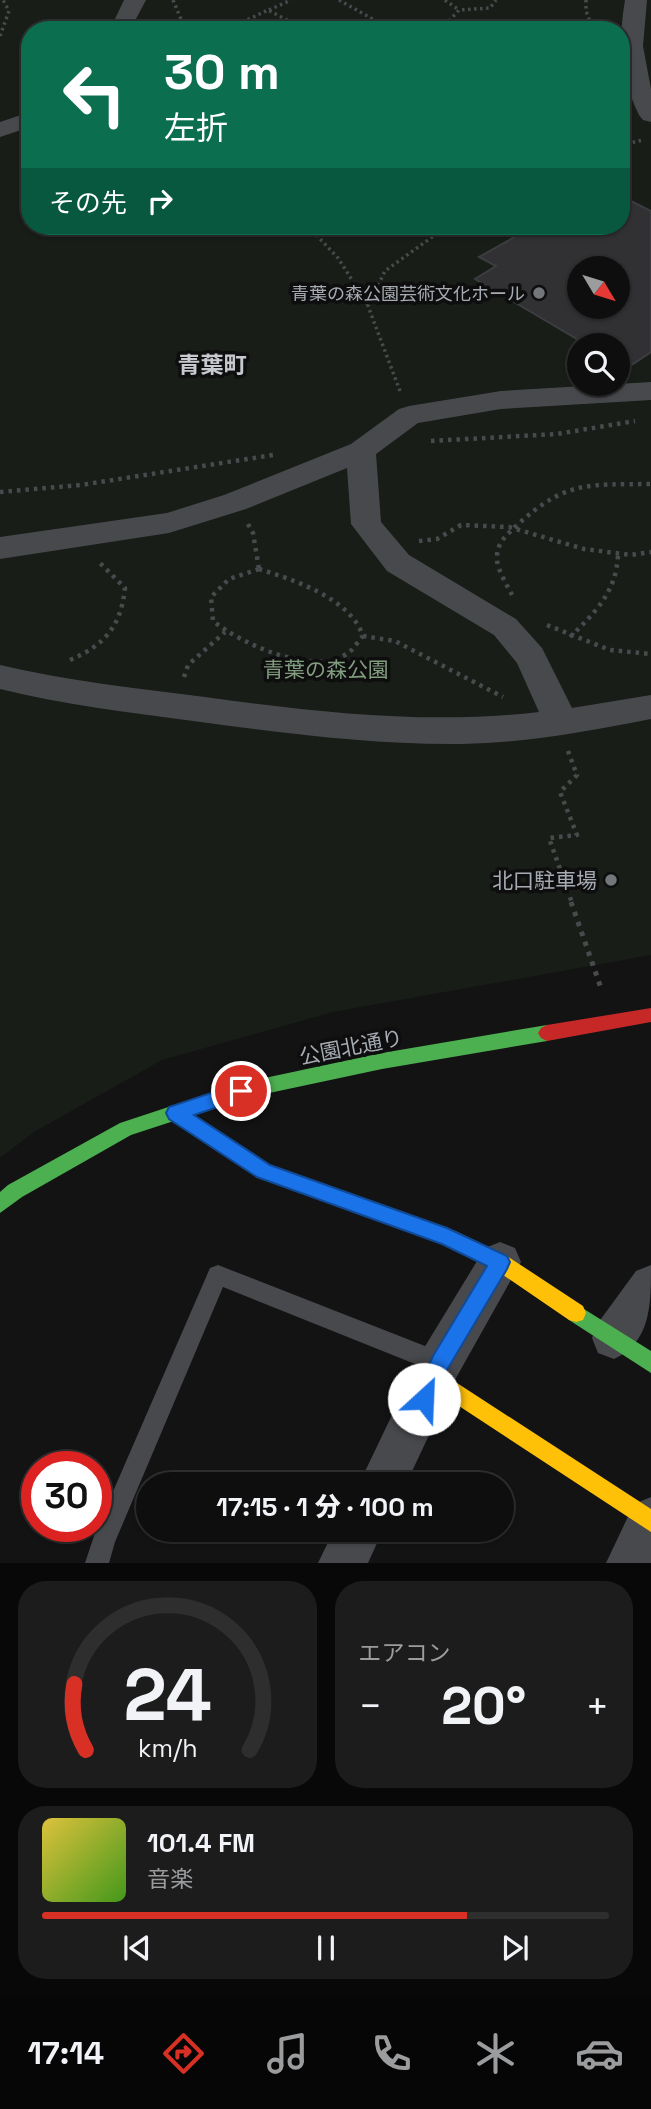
<!DOCTYPE html>
<html lang="ja">
<head>
<meta charset="utf-8">
<style>
	body { margin:0; font-family:"Space Grotesk","Noto Sans JP",sans-serif; background:#1c1c1d; color:#f1f3f6; height:100vh; display:flex; flex-direction:column; font-size:26px; white-space:nowrap }
	* { box-sizing:border-box; margin:0 }
	p { font-size:23px; color:#9b9c9e }
	.icon { flex:none; width:38px; height:38px; fill:none; stroke:currentColor; stroke-width:2; stroke-linecap:round; stroke-linejoin:round }
	.map { position:relative; height:1563px; overflow:hidden }
	.panel { display:flex; flex-direction:column; gap:18px; padding:18px; background:#080808; flex:1 }
	.panel>* { flex:none }
	.hud { position:absolute; left:21px; top:21px; width:609px; height:214px; border-radius:28px; box-shadow:0 2px 5px #0004,0 0 0 2px #2e2e2f; background:#0b6e4f; color:#fff; overflow:hidden }
	.needle { width:46px; rotate:128deg }
	.tools { position:absolute; left:567px; top:256px; display:grid; gap:14px }
	.tools a { display:grid; place-items:center; width:63px; height:63px; border-radius:50%; background:#0e0e0f; box-shadow:0 2px 5px #0004,0 0 0 2px #2e2e2f; font-size:35px }
	.speed { position:absolute; left:21px; top:1451px; display:flex; gap:14px; font-size:35px; font-weight:700; text-align:center }
	.speed>* { display:grid; place-content:center; width:91px; height:91px; border-radius:50%; background:#0e0e0f; box-shadow:0 2px 5px #0004,0 0 0 2px #2e2e2f; line-height:1 }
	.speed .limit { border:10px solid #d22; background:#fff; color:#111 }
	.pin { position:absolute; display:grid; place-items:center; width:60px; height:60px; color:#fff; margin:-30px; border:4px solid #fff; border-radius:50%; box-shadow:0 2px 7px #0007 }
	.me { position:absolute; width:77px; margin:-38px; rotate:25deg; stroke-linejoin:round; filter:drop-shadow(0 0 5px #0008) }
	.turn { display:flex; align-items:center; gap:24px; height:147px; padding:0 28px; font-size:32px }
	.turn .icon { width:91px; height:91px; stroke-width:2.5 }
	.turn b { display:block; font-size:49px; line-height:60px }
	.then { display:flex; align-items:center; height:66px; padding:0 28px; background:#0003; gap:14px; font-size:26px }
	.big { font-size:52px; font-weight:800; line-height:1.1 }
	.panel .card { flex:1; display:flex; flex-direction:column; justify-content:center; gap:10px; min-width:0; padding:0 24px; border-radius:28px; background:#1c1c1d }
	.panel .dial { align-items:center; gap:0 }
	.dial svg { height:182px; overflow:visible; fill:none; stroke:#2e2e2f; stroke-width:7; stroke-linecap:round; text-anchor:middle }
	.dial text { fill:#f1f3f6; stroke:none }
	.song { display:flex; align-items:center; gap:21px }
	.cover { width:84px; height:84px; border-radius:10px; background:linear-gradient(135deg,hsl(50 70% 55%),hsl(100 70% 35%)) }
	.played { height:7px; border-radius:4px; background:linear-gradient(90deg,#d93025 75%,#2e2e2f 75%) }
	.keys { display:flex; justify-content:space-around; direction:ltr }
	.heat { display:flex; justify-content:space-between; align-items:center; font-size:38px; direction:ltr }
	.panel .tiles { flex:1; display:grid; gap:18px; grid-template-columns:1fr 1fr }
	.card:last-child { grid-column:span 2 }
	.trip { position:absolute; left:136px; top:1472px; width:378px; height:70px; border-radius:35px; background:#0e0e0f; box-shadow:0 2px 5px #0004,0 0 0 2px #2e2e2f; font-weight:800; line-height:70px; text-align:center }
	.tab-bar { display:flex; height:112px; justify-content:space-around; align-items:center; background:#060606; color:#9b9c9e }
	.tab-bar .icon { width:49px; height:49px }
	.tab-bar .current { color:#d93025 }
	.tab-bar b { font-size:32px; color:#f1f3f6 }
	.map>svg:first-child { display:block }
	.green { fill:#181d18; fill-rule:evenodd }
	.building { fill:#313134; stroke:#3c3d40; stroke-width:2; fill-rule:evenodd }
	.lines { fill:none; stroke-linecap:round; stroke-linejoin:round }
	.path-far2 { stroke:#494a4d; stroke-width:3.5; stroke-dasharray:2.5 3.5; stroke-linecap:butt }
	.path-far1 { stroke:#494a4d; stroke-width:4.5; stroke-dasharray:3.5 5; stroke-linecap:butt }
	.path { stroke:#494a4d; stroke-width:5; stroke-dasharray:4.5 6; stroke-linecap:butt }
	.lane { fill:#48494c; fill-rule:evenodd }
	.street { fill:#48494c; fill-rule:evenodd }
	.fast { fill:#4caf50; fill-rule:evenodd }
	.slow { fill:#ffc107; fill-rule:evenodd }
	.jam { fill:#c62828; fill-rule:evenodd }
	.route { fill:#1a73e8; stroke:#114b97; stroke-width:2 }
	.poi-dot { fill:#73767b; stroke:#0e0e0f; stroke-width:2.5 }
	.labels { text-anchor:middle; dominant-baseline:central; stroke-width:7; stroke-linejoin:round; paint-order:stroke }
	.far-poi-label { font-size:18px; fill:#a6abb3; stroke:#0e0e0f; text-anchor:end }
	.park-label { font-size:21px; fill:#819c7f; stroke:#0e0e0f }
	.poi-label { font-size:21px; fill:#a6abb3; stroke:#0e0e0f; text-anchor:end }
	.street-label { font-size:21px; fill:#a6abb3; stroke:#0e0e0f }
	.neighbourhood-label { font-size:23px; font-weight:bold; fill:#c6cacf; stroke:#0e0e0f }
</style>
</head>
<body>
<div class="map">
<svg width="651" height="1563" viewBox="0 0 651 1563">
	<rect width="100%" height="100%" fill="#131314"/>
	<path class="green" d="M0,0H651V955L333,1012L162,1060L34,1132L0,1158ZM30,30H621V226H30ZM579,268H618V306H579ZM579,345H618V383H579Z"/>
	<path class="building" d="M621,196L651,211V352L627,368L618,362V345H587L475,279L496,266L479,257L534,226H621ZM579,268H618V306H579Z"/>
	<g class="lines">
		<path class="path-far2" d="M173,0L183,24L193,30
			M339,0L392,30
			M445,0L459,10
			M586,0V11L593,30
			M269,10L291,0
			M226,30L268,10L306,30
			M441,30L459,10L490,8L496,0
			M0,36L9,11L3,0
			M621,145L643,140
			M308,226L338,258L368,305
			M428,229L434,226
			M400,391L368,306L385,271L435,235L422,226"/>
		<path class="path-far1" d="M431,441L557,434L635,421
			M0,492L81,485L273,455
			M248,524L253,533L259,569
			M419,541L437,539L461,525L509,527L584,549L631,555L651,552
			M259,569C294,580 350,598 363,636C358,641 354,649 348,653C313,677 242,644 213,621L211,597L229,579Z
			M512,595C507,585 498,571 497,560C496,543 506,536 517,525C567,480 587,485 651,484
			M547,625L610,650L651,654
			M363,636L395,641L503,697
			M570,637C595,613 617,591 618,554
			M70,660C105,645 121,626 125,588L99,562
			M184,677L188,665L225,632
			M568,751L577,775L560,792L577,835L549,838L572,903"/>
		<path class="path" d="M571,902L601,988"/>
		<path class="lane" d="M218,1265L448,1355L451,1363L448,1371L440,1374L223,1287L115,1542L109,1563H85L95,1533L210,1268Z"/>
		<path class="street" d="M124,0H146L130,30H105L114,21Z
			M625,0H647L643,46L651,89V122L643,120L639,115C620,76 618,41 625,0Z
			M30,112V127L0,137V122Z
			M651,382V400L501,409L418,423L376,454L381,522L409,555L516,619L542,648L572,708L651,695V719C589,731 526,743 462,744C372,745 282,733 193,721C128,712 64,705 0,689V665C67,681 136,688 205,697C316,712 427,725 539,712L517,663L494,635L387,571L351,524L347,468L246,509L169,533L0,559V537L167,513L224,495L351,444L399,409L409,406L501,391Z
			M500,1242L515,1248L521,1262L456,1378L406,1484H359L424,1348L485,1248Z
			M651,1265C651,1305 651,1342 614,1359L598,1353L592,1338L598,1323L636,1271Z
			M651,1497V1563H606L634,1504Z
			M334,1530H383L368,1563H318Z"/>
		<path class="fast" d="M547,1025L553,1028L556,1033L553,1038L547,1041L382,1069L241,1099L131,1135L22,1197L0,1213V1192L8,1185L120,1123L241,1083L382,1053Z
			M576,1304L651,1351V1373L569,1320L566,1313L569,1306Z"/>
		<path class="slow" d="M176,1105L270,1165L455,1231L507,1256L583,1306L586,1313L583,1320L576,1322L569,1320L493,1268L443,1244L257,1177L170,1119L167,1113L170,1107Z
			M434,1368L651,1509V1532L427,1385L424,1378L427,1371Z"/>
		<path class="jam" d="M651,1008V1022L547,1041L541,1038L538,1033L541,1028L547,1025Z"/>
	</g>
	<path class="route" d="M241,1083L247,1085L250,1091L247,1097L194,1115L270,1165L447,1228L507,1256L510,1262L507,1269L447,1370L431,1407L424,1410L417,1407L414,1399L433,1356L487,1266L442,1244L257,1177L169,1119L166,1113L169,1107Z"/>
	<g class="poi-dot">
		<circle cx="539" cy="293" r="7"/>
		<circle cx="611" cy="880" r="7"/>
	</g>
	<g class="labels">
		<g class="far-poi-label">
			<text x="525" y="293">青葉の森公園芸術文化ホール</text>
		</g>
		<g class="park-label">
			<text x="326" y="669">青葉の森公園</text>
		</g>
		<g class="poi-label">
			<text x="597" y="880">北口駐車場</text>
		</g>
		<g class="street-label">
			<text transform="translate(351 1047) rotate(-11)">公園北通り</text>
		</g>
		<g class="neighbourhood-label">
			<text x="212" y="365">青葉町</text>
		</g>
	</g>
</svg>
<div class="tools">
<a><svg class="needle" viewBox="-14 -14 28 28"><path d="M0-13l5 13h-10z" fill="#e53935"/><path d="M0 13l5-13h-10z" fill="#9b9c9e"/></svg></a>
<a><svg class="icon" aria-label="search" viewBox="0 0 24 24"><circle cx="10" cy="10" r="6"/><path d="M15 15l6 6"/></svg></a>
</div>
<div class="speed"><div class="limit">30</div></div>
<div class="pin" style="left:241px;top:1091px;background:#d93025"><svg class="icon" aria-label="arrive" viewBox="0 0 24 24"><path d="M6 21V4h12l-3 4 3 4H6"/></svg></div>
<svg class="me" style="left:424px;top:1399px" viewBox="-20 -20 40 40"><circle r="19" fill="#fff"/><path d="M0-13L10 11 0 6-10 11z" fill="#1a73e8"/></svg>
<div class="trip">17:15 · 1 分 · 100 m</div>
<div class="hud">
<div class="turn"><svg class="icon" aria-label="left" viewBox="0 0 24 24"><path d="M17 20v-9H6M10 6l-5 5 5 5"/></svg><div><b>30 m</b>左折</div></div>
<div class="then">その先<svg class="icon" aria-label="right" viewBox="0 0 24 24"><path d="M7 20v-9h11M14 6l5 5-5 5"/></svg></div>
</div>
</div>
<section class="panel">
<div class="tiles">
<div class="card dial"><svg viewBox="0 0 100 80">
<path d="M14 69A42 42 0 1 1 86 69"/>
<path d="M14 69A42 42 0 0 1 9 40" stroke="#d93025"/>
<text x="50" y="56" font-size="32" font-weight="700">24</text>
<text x="50" y="72" font-size="11">km/h</text>
</svg></div>
<div class="card"><p>エアコン</p>
<div class="heat"><a>−</a><b class="big">20°</b><a>+</a></div>
</div>
<div class="card">
<div class="song"><i class="cover"></i><div><b>101.4 FM</b><p>音楽</p></div></div>
<div class="played"></div>
<div class="keys"><svg class="icon" aria-label="previous" viewBox="0 0 24 24"><path d="M18 5L8 12l10 7zM5 5v14"/></svg><svg class="icon" aria-label="pause" viewBox="0 0 24 24"><path d="M8 5v14M16 5v14"/></svg><svg class="icon" aria-label="next" viewBox="0 0 24 24"><path d="M6 5l10 7-10 7zM19 5v14"/></svg></div>
</div>
</div>
</section>
<nav class="tab-bar">
<b>17:14</b>
<svg class="icon current" aria-label="directions" viewBox="0 0 24 24"><path d="M12 3l9 9-9 9-9-9zM9 14v-3h6M13 9l2 2-2 2"/></svg>
<svg class="icon" aria-label="music" viewBox="0 0 24 24"><path d="M9 18V5l10-2v13"/><circle cx="6" cy="18" r="3"/><circle cx="16" cy="16" r="3"/></svg>
<svg class="icon" aria-label="phone" viewBox="0 0 24 24"><path d="M5 4h4l2 5-3 2q2 4 5 5l2-3 5 2v4C11 20 4 13 5 4z"/></svg>
<svg class="icon" aria-label="climate" viewBox="0 0 24 24"><path d="M12 3v18M4 7l16 10M4 17L20 7"/></svg>
<svg class="icon" aria-label="car" viewBox="0 0 24 24"><path d="M5 17H2v-5l4-1 3-4h7l3 4 3 1v5h-3M9 17h6M6 11h13"/><circle cx="7" cy="17" r="2"/><circle cx="17" cy="17" r="2"/></svg>
</nav>
</body>
</html>
